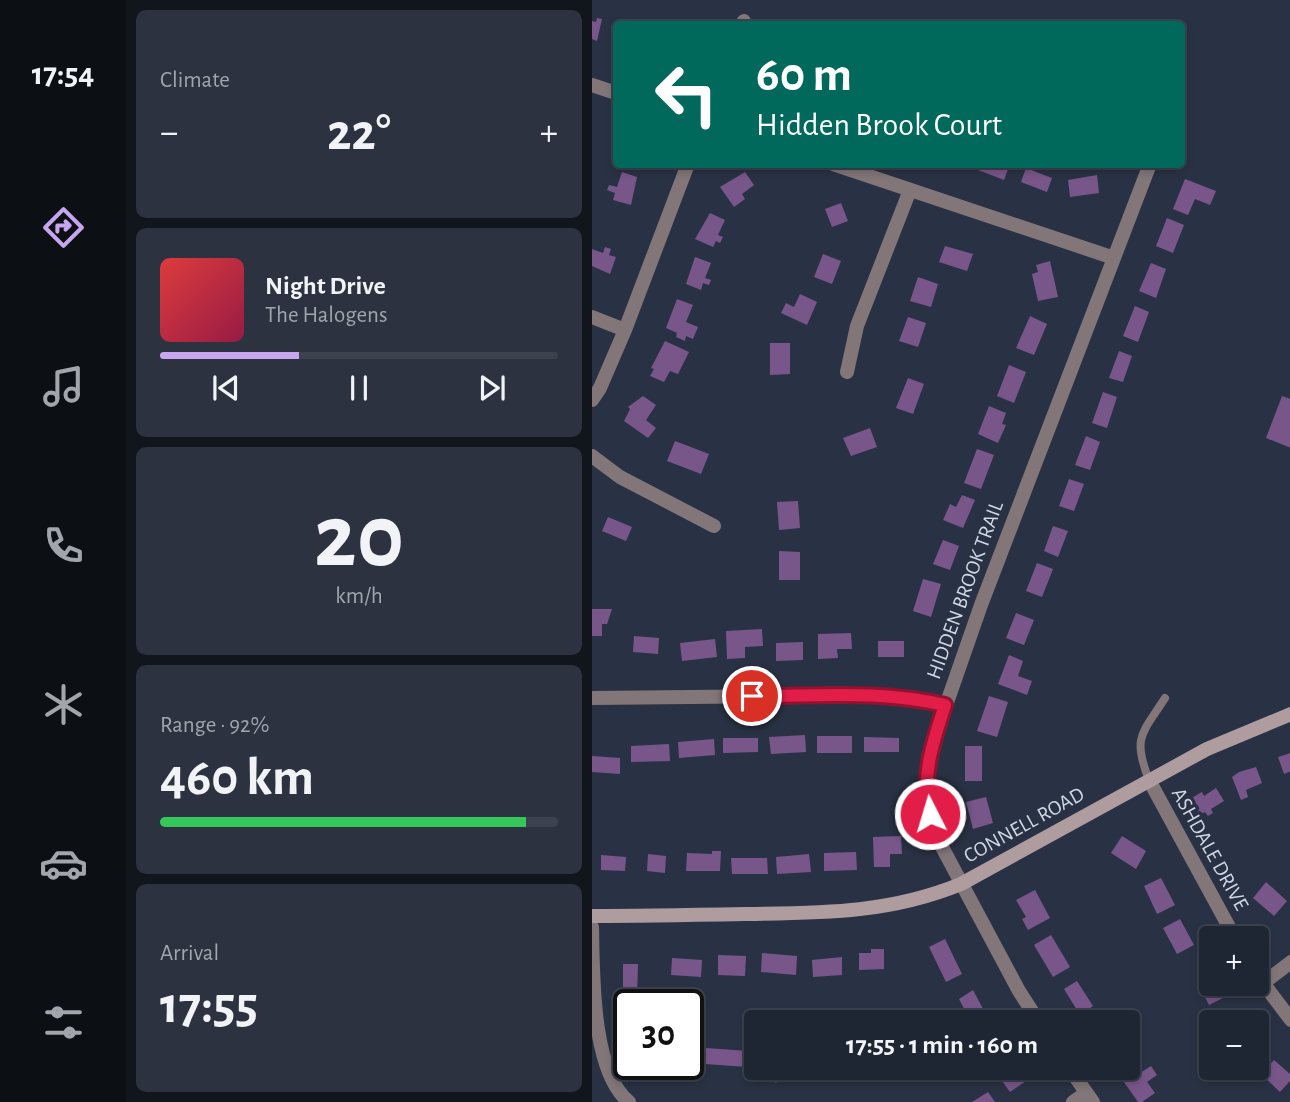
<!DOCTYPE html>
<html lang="en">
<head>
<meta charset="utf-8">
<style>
	body { margin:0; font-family:"Alegreya Sans",sans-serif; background:#2c323f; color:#f1f3f6; height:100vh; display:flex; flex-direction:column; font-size:26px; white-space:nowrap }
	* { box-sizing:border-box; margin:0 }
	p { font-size:23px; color:#a1a5ac }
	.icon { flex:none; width:38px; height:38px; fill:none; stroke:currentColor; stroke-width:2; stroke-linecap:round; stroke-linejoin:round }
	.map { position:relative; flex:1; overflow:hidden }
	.details { display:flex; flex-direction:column; gap:10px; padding:10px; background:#11151c; width:466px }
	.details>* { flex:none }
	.guide { position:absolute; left:21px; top:21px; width:572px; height:147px; border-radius:7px; box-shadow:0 4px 10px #0003,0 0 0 2px #3c434e; background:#00695c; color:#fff; overflow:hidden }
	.controls { position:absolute; left:607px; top:926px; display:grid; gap:14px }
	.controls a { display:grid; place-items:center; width:70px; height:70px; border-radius:7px; background:#1f2633; box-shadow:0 4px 10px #0003,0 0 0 2px #3c434e; font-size:35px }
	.speed { position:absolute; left:21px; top:989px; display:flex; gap:14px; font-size:35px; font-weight:700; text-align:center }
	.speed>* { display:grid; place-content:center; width:91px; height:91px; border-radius:50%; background:#1f2633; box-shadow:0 4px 10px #0003,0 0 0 2px #3c434e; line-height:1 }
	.speed .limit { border:4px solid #111; border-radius:10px; background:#fff; color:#111 }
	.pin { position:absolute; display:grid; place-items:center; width:60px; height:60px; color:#fff; margin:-30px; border:4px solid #fff; border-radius:50%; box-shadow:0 2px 7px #0007 }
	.me { position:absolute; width:77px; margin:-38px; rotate:355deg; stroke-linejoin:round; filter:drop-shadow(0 0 5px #0008) }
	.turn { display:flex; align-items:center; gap:24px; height:147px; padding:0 28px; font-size:32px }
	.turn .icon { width:91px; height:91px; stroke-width:2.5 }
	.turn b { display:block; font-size:49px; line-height:60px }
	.big { font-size:52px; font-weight:600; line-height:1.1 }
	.details .card { flex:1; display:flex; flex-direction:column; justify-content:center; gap:10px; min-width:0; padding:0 24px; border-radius:10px; background:#2c323f }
	.details .dial { align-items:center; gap:0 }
	.dial b { font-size:91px; line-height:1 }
	.song { display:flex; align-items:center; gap:21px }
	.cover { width:84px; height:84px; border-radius:10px; background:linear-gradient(135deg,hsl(0 70% 55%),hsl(340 70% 35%)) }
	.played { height:7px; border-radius:4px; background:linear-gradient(90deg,#c8a6ef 35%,#3c434e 35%) }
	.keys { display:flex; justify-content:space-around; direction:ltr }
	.heat { display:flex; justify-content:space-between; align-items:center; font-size:38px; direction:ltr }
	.charge { height:10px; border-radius:5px; background:linear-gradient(90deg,#34c759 92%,#3c434e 0) }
	.trip { position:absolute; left:152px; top:1010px; width:396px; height:70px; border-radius:7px; background:#1f2633; box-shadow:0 4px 10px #0003,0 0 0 2px #3c434e; font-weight:600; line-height:70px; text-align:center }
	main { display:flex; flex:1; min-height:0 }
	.dock { display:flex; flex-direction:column; width:126px; justify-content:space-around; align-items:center; background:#0c0f14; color:#a1a5ac }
	.dock .icon { width:49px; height:49px }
	.dock .active { color:#c8a6ef }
	.dock b { font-size:32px; color:#f1f3f6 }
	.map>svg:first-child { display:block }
	.building { fill:#79568a }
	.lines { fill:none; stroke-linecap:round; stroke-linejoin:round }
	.lane { stroke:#827678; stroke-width:8 }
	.street { stroke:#827678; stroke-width:14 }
	.secondary { stroke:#af9c9f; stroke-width:14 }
	.route-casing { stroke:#92132f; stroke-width:18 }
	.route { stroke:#e11d48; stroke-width:12 }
	.labels { text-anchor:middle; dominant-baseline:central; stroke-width:7; stroke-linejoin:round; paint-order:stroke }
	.street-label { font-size:21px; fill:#d2d8e3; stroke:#293244 }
</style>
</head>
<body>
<main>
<nav class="dock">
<b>17:54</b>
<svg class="icon active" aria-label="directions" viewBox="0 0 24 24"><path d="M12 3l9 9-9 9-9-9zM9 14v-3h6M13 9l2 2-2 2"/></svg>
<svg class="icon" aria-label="music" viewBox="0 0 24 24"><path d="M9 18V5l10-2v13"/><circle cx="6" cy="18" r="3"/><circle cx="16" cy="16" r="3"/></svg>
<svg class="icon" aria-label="phone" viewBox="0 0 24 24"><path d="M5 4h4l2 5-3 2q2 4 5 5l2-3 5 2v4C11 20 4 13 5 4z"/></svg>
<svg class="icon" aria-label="climate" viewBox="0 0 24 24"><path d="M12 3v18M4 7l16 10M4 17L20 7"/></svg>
<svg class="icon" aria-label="car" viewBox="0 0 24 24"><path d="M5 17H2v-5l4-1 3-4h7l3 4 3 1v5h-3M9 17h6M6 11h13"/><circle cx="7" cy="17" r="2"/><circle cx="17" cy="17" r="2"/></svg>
<svg class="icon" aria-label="filters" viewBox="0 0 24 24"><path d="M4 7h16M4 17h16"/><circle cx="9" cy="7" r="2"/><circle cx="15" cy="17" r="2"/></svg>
</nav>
<section class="details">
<div class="card"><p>Climate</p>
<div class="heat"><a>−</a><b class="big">22°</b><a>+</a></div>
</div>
<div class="card">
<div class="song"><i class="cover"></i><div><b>Night Drive</b><p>The Halogens</p></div></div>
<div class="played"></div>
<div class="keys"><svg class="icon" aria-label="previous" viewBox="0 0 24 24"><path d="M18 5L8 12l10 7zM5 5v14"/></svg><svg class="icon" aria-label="pause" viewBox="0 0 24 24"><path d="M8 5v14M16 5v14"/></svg><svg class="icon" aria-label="next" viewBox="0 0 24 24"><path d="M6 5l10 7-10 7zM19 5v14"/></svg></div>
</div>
<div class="card dial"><b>20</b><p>km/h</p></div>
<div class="card"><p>Range · 92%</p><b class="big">460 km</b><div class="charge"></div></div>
<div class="card"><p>Arrival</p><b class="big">17:55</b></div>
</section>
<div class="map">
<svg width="699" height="1102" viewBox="0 0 699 1102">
	<rect width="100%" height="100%" fill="#293244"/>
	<path class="building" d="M5,18L10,19L5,41L0,39V21L4,22Z
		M382,164H418L412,180L381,168Z
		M434,168L460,178L455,192L429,182Z
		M30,172L45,177L39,205L21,200L23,193L15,190L17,185L25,187Z
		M153,172L162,185L150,194L153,199L142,207L128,187Z
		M505,175L507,193L478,197L476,180Z
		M593,179L624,191L618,205L603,199L596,215L581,209Z
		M249,203L256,221L240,227L233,209Z
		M118,213L133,220L126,235L131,237L128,243L124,241L121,247L103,239Z
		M575,218L592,225L581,253L564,246Z
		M353,246L381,254L375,271L347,262Z
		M13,247L19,249L17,255L24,257L18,274L0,266V249L11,253Z
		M231,254L249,261L240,284L222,277Z
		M103,257L119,263L113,278L119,280L117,285L111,283L109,290L94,284Z
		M458,261L466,297L446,301L440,274L446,272L444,265Z
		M559,263L574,269L564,298L547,291Z
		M326,277L346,284L339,307L318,301Z
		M208,294L225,302L215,325L189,313L194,303L202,307Z
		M85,299L101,305L94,322L106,327L101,339L94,336L93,341L84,337L85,333L74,328Z
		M543,306L557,312L546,342L531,336Z
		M438,316L455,324L442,355L424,348Z
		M316,317L334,323L326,347L307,341Z
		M73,341L97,352L86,374L78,371L72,382L58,376L62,369L59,368Z
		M178,343H198V374L178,375Z
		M527,351L540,356L531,382L517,378Z
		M417,365L434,372L422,403L405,396Z
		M316,378L332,384L321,414L304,408Z
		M511,392L525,397L515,428L500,423Z
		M51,396L64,405L54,420L64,428L56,438L32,421L38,409L36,407Z
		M690,396L699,399V448L674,438Z
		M397,406L414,413L410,424L414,425L406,443L386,434Z
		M278,428L285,447L259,456L251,438Z
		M494,436L508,442L498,470L483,465Z
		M83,441L117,454L109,474L75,461Z
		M385,449L402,455L389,489L372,483Z
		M477,479L492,484L482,511L467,506Z
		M370,495L383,500L371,528L351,520L358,504L364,507Z
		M206,501L208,528L187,530L185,502Z
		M16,517L40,527L34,541L10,531Z
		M461,526L476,531L466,557L452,551Z
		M351,540L367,546L358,570L341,564Z
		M187,551L208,552V580H187Z
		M445,563L461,569L450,597L434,591Z
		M331,579L349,584L339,617L321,611Z
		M0,609H20L15,624H10V636H0Z
		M424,613L442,620L432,645L414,638Z
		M170,629L171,646L153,647V658L135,659L134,631Z
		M259,633L260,649H245L246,658L226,659V634Z
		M42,636L67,638L66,654L41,652Z
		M123,639L125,657L90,661L88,643Z
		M286,641H312V657H286Z
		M211,642V660L184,661V643Z
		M417,655L431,661L426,676L440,681L435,695L406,684Z
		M397,696L416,702L405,737L385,731Z
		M213,735L214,752L179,754L177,737Z
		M225,736H260V753H225Z
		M272,737L307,738V752H272Z
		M131,738H166V752L131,753Z
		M122,739L123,755L87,758L86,742Z
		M77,744L78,761L39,762V746Z
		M373,746H390V781H373Z
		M699,753V771L692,774L686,757Z
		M0,756L28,758V774L0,772Z
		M664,767L670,783L654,790L656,797L649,800L640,777L647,772Z
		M624,788L632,801L619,809L621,813L616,816L613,812L607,815L598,799L610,792L612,796Z
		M394,797L401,823L381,829L374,802Z
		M309,836L310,854H298V867H282L281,837Z
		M530,836L554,851L544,869L519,853Z
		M120,851H129L128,871H94L95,853L120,854Z
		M264,852L265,870L232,871V853Z
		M56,854L74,856L73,873L55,871Z
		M217,854L219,872L185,874L184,857Z
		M9,855L34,857L33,871L9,870Z
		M139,858H175L176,874H140Z
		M569,878L583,905L565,914L552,886Z
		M674,882L695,901L682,916L661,898Z
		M443,890L458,918L436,930L430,919L434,917L424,900Z
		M588,919L602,945L585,954L571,928Z
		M459,935L478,967L461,977L442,945Z
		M353,939L370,974L354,982L337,947Z
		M279,949H292V969L267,970V953H279Z
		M170,953L205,956L204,975L169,972Z
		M126,955L154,956L153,976L126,975Z
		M250,957V975L221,977L220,960Z
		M80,958L110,960L109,977L79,975Z
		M31,964H46L45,997H31Z
		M620,975V984H625L633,997L617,1005L605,982Z
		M485,981L501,1006L488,1015L472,989Z
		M381,990L398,1022H379L367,999Z
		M114,1048L156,1051L155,1067L113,1064Z
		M682,1060L699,1075V1080L688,1092L669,1074Z
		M58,1064H85L87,1065L75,1079Z
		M543,1065L548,1073L559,1066L565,1075L555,1082L563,1093L550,1102H546L527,1075Z
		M173,1068H191L194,1070L184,1083L170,1072Z
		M423,1068H433L440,1077L418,1092L408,1078Z
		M396,1092L403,1102H380Z"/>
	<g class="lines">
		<path class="lane" d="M557,780C540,737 550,734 573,698"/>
		<path class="street" d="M150,24L152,21
			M0,85L24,93
			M241,164L522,258
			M0,317L33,330
			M255,372L265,326L318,190
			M0,400L8,388L33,330L96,164
			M0,456L28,477L122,526
			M0,698L294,695L324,698L353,705
			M557,780L643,938
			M0,927C1,978 0,1072 37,1102
			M665,975L699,1020
			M670,984L699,962
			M447,1022L427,991L342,832L333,795L336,757L389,605L558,164
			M477,1068L501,1102
			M481,1102L494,1093"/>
		<path class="secondary" d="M0,916C52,916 104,915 157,914C232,913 298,913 369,884L615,749L699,714"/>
	</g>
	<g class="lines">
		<g class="route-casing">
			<path id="route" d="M160,696C225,696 290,690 353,705C341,742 329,775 338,814"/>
		</g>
		<use href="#route" class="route"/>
	</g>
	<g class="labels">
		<g class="street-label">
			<text transform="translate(373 590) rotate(-70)">HIDDEN BROOK TRAIL</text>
			<text transform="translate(432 825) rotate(-29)">CONNELL ROAD</text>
			<text transform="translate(618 849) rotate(61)">ASHDALE DRIVE</text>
		</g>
	</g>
</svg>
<div class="controls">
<a>+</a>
<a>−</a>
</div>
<div class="speed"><div class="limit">30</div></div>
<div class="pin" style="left:160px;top:696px;background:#d93025"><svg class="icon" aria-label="arrive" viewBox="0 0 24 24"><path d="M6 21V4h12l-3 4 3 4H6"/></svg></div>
<svg class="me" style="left:338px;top:814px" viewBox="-20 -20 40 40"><circle r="17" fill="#e11d48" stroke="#fff" stroke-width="3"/><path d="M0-11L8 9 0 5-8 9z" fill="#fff"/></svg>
<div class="trip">17:55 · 1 min · 160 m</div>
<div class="guide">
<div class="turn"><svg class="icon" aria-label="left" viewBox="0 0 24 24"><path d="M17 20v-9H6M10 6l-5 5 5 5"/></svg><div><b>60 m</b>Hidden Brook Court</div></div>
</div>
</div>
</main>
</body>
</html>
